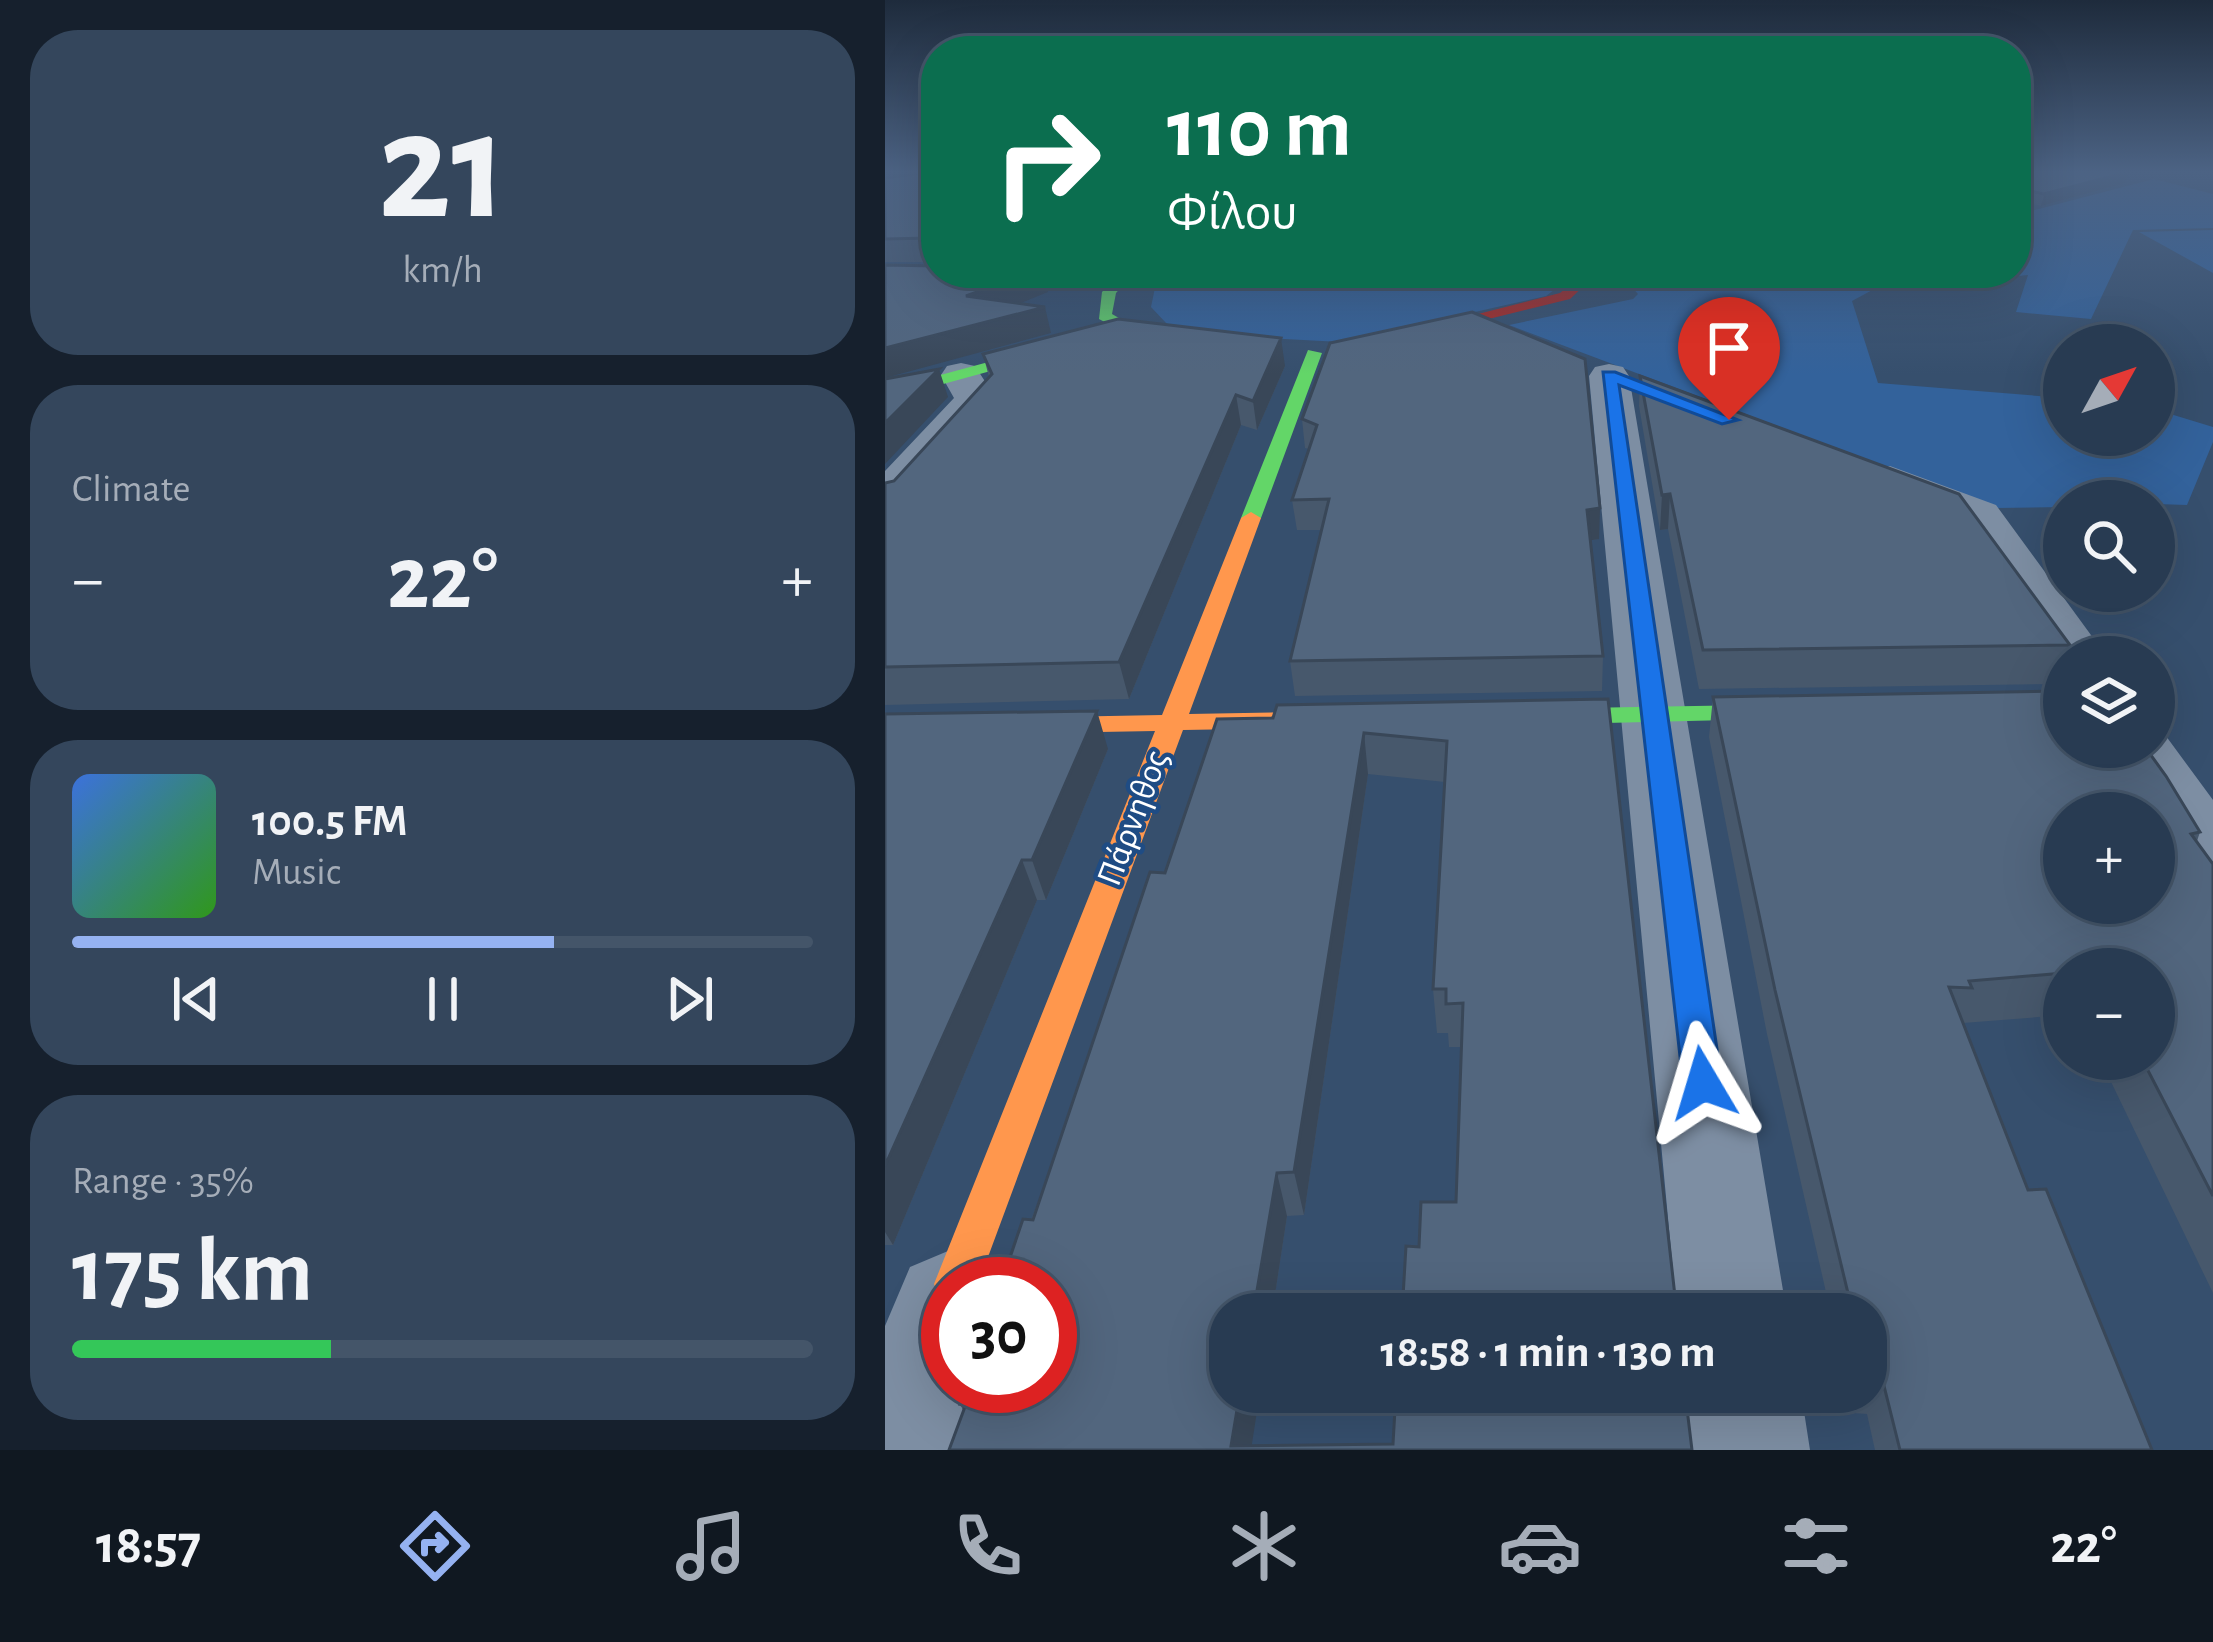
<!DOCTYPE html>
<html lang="en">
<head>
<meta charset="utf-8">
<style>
	body { margin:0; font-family:"Alegreya Sans",sans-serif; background:#34465c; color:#f1f3f6; height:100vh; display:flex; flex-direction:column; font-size:45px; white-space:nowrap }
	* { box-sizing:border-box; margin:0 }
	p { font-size:39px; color:#a5adb8 }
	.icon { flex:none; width:66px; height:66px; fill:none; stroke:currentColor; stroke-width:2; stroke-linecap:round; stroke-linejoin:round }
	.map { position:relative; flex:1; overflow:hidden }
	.details { display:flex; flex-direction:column; gap:30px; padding:30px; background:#16202d; width:885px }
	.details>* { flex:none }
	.top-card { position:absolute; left:36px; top:36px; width:1110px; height:252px; border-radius:48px; box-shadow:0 12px 48px #0002,0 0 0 3px #445569; background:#0b6e4f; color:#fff; overflow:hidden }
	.needle { width:78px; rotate:50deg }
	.tools { position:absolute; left:1158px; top:324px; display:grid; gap:24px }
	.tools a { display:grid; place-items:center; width:132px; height:132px; border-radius:50%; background:#283b52; box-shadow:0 12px 48px #0002,0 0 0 3px #445569; font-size:60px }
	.speed { position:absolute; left:36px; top:1257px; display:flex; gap:24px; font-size:60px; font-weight:700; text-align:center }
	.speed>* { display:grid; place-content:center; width:156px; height:156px; border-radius:50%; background:#283b52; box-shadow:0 12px 48px #0002,0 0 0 3px #445569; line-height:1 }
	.speed .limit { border:18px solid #d22; background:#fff; color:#111 }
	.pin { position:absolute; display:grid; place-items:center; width:102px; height:102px; color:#fff; margin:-123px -51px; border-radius:50% 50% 50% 0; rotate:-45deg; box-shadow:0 0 12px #0007 }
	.pin .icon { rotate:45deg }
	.me { position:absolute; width:132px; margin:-66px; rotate:353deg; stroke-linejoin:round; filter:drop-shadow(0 0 9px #0008) }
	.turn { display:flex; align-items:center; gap:42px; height:252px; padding:0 48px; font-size:54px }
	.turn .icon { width:156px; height:156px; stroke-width:2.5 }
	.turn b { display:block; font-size:84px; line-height:102px }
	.big { font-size:90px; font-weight:700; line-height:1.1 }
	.details .card { flex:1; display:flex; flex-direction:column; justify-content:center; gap:18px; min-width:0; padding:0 42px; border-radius:48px; background:#34465c }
	.details .dial { align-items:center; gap:0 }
	.dial b { font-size:156px; line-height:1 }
	.song { display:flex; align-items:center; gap:36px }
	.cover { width:144px; height:144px; border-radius:18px; background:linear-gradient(135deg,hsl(220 70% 55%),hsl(110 70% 35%)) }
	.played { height:12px; border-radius:6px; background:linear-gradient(90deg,#95b2f1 65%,#445569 65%) }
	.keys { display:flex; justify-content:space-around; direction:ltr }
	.heat { display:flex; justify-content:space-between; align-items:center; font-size:66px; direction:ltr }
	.charge { height:18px; border-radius:9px; background:linear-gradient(90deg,#34c759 35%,#445569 0) }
	.trip { position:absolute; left:324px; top:1293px; width:678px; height:120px; border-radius:48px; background:#283b52; box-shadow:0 12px 48px #0002,0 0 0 3px #445569; font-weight:700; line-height:120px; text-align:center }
	.tab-bar { display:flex; height:192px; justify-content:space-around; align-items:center; background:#101821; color:#a5adb8 }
	.tab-bar .icon { width:84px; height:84px }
	.tab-bar .selected { color:#95b2f1 }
	.tab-bar b { font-size:54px; color:#f1f3f6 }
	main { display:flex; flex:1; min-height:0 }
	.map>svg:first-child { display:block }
	.green { fill:#33629b }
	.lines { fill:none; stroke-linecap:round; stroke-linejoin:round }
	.street { fill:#7d8ea3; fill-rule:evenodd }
	.fast { fill:#63d668; fill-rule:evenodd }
	.slow { fill:#ff974d; fill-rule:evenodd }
	.jam { fill:#b3261e; fill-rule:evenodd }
	.wall { fill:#47586c }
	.shaded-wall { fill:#394758 }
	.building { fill:#52667e; stroke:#394758; stroke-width:3; fill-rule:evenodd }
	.route { fill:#1a73e8; stroke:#114b97; stroke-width:3 }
	.labels { text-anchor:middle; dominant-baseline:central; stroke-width:9; stroke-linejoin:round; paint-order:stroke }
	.street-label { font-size:36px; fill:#fff; stroke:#1f4c84 }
</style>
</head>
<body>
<main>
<section class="details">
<div class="card dial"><b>21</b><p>km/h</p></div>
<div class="card"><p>Climate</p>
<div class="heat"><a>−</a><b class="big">22°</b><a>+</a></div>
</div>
<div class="card">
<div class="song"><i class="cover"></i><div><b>100.5 FM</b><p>Music</p></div></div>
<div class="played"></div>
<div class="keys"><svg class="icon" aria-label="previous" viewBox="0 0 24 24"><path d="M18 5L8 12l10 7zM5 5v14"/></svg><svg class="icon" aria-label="pause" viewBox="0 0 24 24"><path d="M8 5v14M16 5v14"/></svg><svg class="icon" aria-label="next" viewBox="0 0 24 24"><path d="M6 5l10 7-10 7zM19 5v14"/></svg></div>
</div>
<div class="card"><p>Range · 35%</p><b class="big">175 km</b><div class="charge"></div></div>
</section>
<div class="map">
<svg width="1328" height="1450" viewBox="0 0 1328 1450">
	<rect width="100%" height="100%" fill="#364f6d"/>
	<path class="green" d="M1269,179L1328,194V228L1248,230L1206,319L1131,312L1143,275L1104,279L1015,275L967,301L993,383L1179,398V435H1269V409L1328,427V442L1302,505L1179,501V507L1110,508L624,325L748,299L753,294L734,273H1131V215Z
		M1328,230V273L1254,232Z
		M280,273H681L685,278L661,296L456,342L320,335L283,325L266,307L271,283Z"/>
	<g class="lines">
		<path class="street" d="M0,265L51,266V273H246L251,279L234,289L0,285Z
			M76,363L90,366L112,400L17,510L0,515V471L69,398L56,375L62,366Z
			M724,364L738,367L744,376L902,1314H792L704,376L710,367Z
			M1005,466L1111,505L1222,657H1179V672L1170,670L1075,527L988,490L981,480L988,470Z
			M1269,730L1278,732L1328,800V881L1301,873L1269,823V813H1263L1220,747H1269Z
			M63,1251L101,1267L109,1284H63V1386H90L68,1450H0V1326L25,1267Z
			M800,1392H916L925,1450H805Z"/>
		<path class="fast" d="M235,273H249L231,293L227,314L253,329L313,337V343L249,338L214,319L217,292Z
			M188,339L193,341V347L0,400V390Z
			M423,350L437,353L376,518L366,524L359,522L356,518Z
			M917,704L930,712L926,718L637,725L624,717L637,709Z"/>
		<path class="slow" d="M366,512L376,518L304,714L420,712L433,720L420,728L298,730L93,1284H63V1302L55,1299L49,1284L270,731L0,736V720L277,715L356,518Z"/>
		<path class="jam" d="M685,273H699L700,285L685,299L511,342L503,337L675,293L686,284Z"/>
	</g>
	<path class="wall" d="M51,171V262H0V178Z
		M1131,171L1240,183L1156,206L1131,200Z
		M98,354L400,366L372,430L356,425L244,699L0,705V483L9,481L104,377Z
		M755,376L1185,645L1181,657H1179V664L1173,684L814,689L783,529L775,530L754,406Z
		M417,419L714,539L705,540L718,656L717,691L410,696L405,661L437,530H412L407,500L424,449L420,448Z
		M828,697L1315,832L1312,841L1328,864V1293L1215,1059H1269V969H1179V1015L1078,1023L1143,1190L1267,1450H990L982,1414L968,1413L964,1392H981V1314H946L882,1034L824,737Z
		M723,699L792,1314L534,1247L571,1202L576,1047H564L563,1033H552L548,989L560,782L483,774L419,1215L402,1216L387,1314H345V1392H375L366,1445L64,1450L78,1410L75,1404L280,873L388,718Z
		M0,714L223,749L161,900H152L8,1245H0Z"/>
	<path class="shaded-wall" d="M0,171H30L0,175Z
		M1243,172L1240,183L1156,206L1159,194Z
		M144,273H158L163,292L89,322L81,296Z
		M160,307L166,333L0,378V348Z
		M396,338L400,366L372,430L368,401Z
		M54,369L63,397L0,464V423Z
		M351,395L356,425L244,699L234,662Z
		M785,494L783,529L775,530L777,495Z
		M715,508L714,539L701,541L702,510Z
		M212,711L223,749L161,900L147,860Z
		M479,733L483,774L419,1215L409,1172Z
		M137,860L152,900L8,1245L0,1232V1166Z
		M392,1173L402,1216L387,1314H368Z
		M355,1392H375L366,1450L346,1446Z"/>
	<path class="building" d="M51,171V245H49L44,238L0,239V178Z
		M1131,171H1243V172L1159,194L1131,188Z
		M0,265L51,266V273H144L81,296L160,307L0,348Z
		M587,312L700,359L715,508L702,510L718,656L405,661L444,499L407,500L432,425L417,419L445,343Z
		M233,319L396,338L368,401L351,395L234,662L0,667V483L9,481L107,374L98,354Z
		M54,369L0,423V379Z
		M755,376L1074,494L1185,645L818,650L785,494L777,495Z
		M1179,691V747H1260L1281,776L1315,832L1306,834L1328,864V1196L1257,1059H1269V969H1179V973L1084,981L1087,988L1064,987L1143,1190L1161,1189L1267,1450H1015L996,1374L982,1373L981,1314H968L890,990L828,697ZM1179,813H1269V903H1179Z
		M723,699L792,1314H517L521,1246L534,1247L536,1202H571L578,1003L561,1004V989H548L562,741L479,733L409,1172L392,1173L368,1314H345V1392H355L346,1446L508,1444L511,1392H800L807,1450H64L81,1404H75L81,1386H165V1284H116L138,1219L148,1220L265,872L280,873L332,719L388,718L392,705Z
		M212,711L147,860H137L0,1166V714Z"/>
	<linearGradient id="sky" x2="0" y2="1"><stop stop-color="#1e2b3c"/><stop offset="0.46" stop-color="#4c6384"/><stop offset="1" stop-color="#4c6384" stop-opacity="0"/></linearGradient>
	<rect width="1328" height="374" fill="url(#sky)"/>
	<path class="route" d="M718,372H730L853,420L837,424L734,385L837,1083L831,1095L818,1099L804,1095L798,1083Z"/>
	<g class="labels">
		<g class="street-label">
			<text transform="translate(248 818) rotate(-69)">Πάρνηθος</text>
		</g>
	</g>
</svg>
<div class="tools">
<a><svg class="needle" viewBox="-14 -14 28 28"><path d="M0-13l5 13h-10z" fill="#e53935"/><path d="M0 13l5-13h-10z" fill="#a5adb8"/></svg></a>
<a><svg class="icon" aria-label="search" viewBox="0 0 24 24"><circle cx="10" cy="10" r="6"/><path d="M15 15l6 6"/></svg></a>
<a><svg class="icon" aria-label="layers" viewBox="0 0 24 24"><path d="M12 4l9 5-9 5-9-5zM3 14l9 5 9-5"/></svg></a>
<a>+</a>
<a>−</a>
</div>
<div class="speed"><div class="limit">30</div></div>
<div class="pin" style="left:844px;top:420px;background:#d93025"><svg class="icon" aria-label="arrive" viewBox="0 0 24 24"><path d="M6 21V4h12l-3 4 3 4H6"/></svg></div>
<svg class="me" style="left:818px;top:1083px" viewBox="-20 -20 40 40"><path d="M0-17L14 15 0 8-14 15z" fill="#1a73e8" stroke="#fff" stroke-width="4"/></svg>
<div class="trip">18:58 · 1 min · 130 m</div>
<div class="top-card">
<div class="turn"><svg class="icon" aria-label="right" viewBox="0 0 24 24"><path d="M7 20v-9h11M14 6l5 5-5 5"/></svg><div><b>110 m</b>Φίλου</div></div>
</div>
</div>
</main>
<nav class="tab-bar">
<b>18:57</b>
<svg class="icon selected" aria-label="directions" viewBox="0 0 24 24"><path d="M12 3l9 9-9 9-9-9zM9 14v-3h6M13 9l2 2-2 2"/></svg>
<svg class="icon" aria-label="music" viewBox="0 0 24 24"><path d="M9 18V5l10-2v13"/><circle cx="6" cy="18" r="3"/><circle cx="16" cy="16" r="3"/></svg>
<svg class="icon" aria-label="phone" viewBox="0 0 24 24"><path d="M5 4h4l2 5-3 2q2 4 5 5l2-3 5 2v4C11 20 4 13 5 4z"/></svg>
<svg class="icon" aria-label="climate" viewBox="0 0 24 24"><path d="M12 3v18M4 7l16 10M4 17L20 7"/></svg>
<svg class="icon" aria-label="car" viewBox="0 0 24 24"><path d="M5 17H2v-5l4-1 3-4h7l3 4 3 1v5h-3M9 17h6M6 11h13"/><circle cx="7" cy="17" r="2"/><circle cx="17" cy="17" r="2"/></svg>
<svg class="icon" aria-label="filters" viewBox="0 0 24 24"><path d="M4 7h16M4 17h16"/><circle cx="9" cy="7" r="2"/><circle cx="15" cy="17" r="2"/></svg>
<b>22°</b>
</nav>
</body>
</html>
